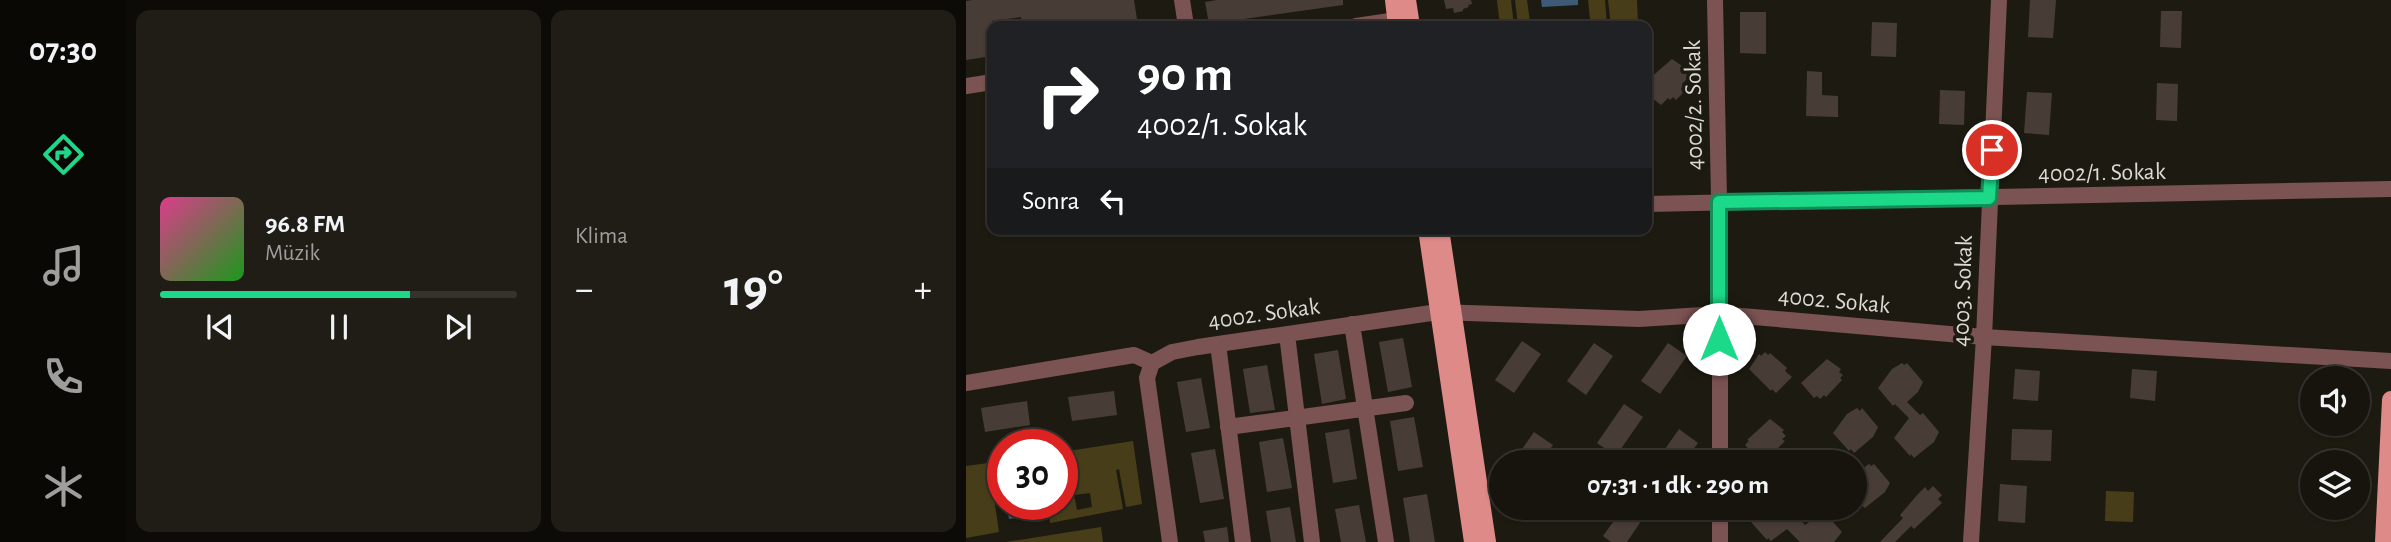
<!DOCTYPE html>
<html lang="tr">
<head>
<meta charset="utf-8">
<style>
	body { margin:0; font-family:"Alegreya Sans",sans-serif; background:#1f1d16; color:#f1f3f6; height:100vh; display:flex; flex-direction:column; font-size:26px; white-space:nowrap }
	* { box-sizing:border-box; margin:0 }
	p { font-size:23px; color:#9e9e9d }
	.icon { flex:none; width:38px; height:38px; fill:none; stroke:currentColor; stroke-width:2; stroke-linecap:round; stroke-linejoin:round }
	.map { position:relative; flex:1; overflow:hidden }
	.panel { display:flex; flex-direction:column; gap:10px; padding:10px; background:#0c0b07; width:840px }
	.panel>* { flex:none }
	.hud { position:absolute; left:21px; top:21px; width:665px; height:214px; border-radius:14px; box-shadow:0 2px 5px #0004,0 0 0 2px #35332e; background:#202124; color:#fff; overflow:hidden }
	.controls { position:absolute; left:1334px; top:366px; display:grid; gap:14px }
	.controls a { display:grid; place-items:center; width:70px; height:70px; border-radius:50%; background:#16140d; box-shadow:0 2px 5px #0004,0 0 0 2px #35332e; font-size:35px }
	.speed { position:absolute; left:21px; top:429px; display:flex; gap:14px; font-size:35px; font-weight:700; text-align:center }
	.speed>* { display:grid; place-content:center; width:91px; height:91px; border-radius:50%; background:#16140d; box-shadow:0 2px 5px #0004,0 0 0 2px #35332e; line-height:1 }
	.speed .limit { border:10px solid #d22; background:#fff; color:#111 }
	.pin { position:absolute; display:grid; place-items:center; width:60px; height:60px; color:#fff; margin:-30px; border:4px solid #fff; border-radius:50%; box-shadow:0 2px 7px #0007 }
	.me { position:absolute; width:77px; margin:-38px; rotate:0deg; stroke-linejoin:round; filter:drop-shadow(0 0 5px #0008) }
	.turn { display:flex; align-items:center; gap:24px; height:147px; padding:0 35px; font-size:32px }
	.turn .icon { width:91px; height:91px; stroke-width:2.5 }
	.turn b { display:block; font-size:49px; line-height:60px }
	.then { display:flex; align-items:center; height:66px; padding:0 35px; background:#0003; gap:14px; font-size:26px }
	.big { font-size:52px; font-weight:600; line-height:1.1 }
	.panel .tile { flex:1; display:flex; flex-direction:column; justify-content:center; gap:10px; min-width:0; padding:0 24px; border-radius:14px; background:#1f1d16 }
	.song { display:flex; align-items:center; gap:21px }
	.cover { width:84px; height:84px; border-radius:10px; background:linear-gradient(135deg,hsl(330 70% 55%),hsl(120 70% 35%)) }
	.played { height:7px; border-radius:4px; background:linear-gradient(90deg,#1bd988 70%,#35332e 70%) }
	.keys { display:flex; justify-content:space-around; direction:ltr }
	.heat { display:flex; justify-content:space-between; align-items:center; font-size:38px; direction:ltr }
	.panel .tiles { flex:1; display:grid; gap:10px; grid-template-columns:repeat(2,1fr) }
	.trip { position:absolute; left:523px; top:450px; width:378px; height:70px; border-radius:35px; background:#16140d; box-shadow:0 2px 5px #0004,0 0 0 2px #35332e; font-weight:600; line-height:70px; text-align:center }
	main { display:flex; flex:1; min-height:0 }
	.dock { display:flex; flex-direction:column; width:126px; justify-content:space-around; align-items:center; background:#090805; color:#9e9e9d }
	.dock .icon { width:49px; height:49px }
	.dock .on { color:#1bd988 }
	.dock b { font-size:32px; color:#f1f3f6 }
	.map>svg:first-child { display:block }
	.green { fill:#473e19; fill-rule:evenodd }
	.water { fill:#3d5a78 }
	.building { fill:#473d36 }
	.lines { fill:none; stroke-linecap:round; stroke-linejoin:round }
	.minor { stroke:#7b5352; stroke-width:16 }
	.major { stroke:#dd8a89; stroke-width:18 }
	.route-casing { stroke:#128d58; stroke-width:18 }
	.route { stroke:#1bd988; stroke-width:12 }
	.labels { text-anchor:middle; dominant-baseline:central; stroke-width:7; stroke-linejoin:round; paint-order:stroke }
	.street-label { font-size:24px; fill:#dbdad3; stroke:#1d1b11 }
</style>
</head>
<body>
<main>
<nav class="dock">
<b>07:30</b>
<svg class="icon on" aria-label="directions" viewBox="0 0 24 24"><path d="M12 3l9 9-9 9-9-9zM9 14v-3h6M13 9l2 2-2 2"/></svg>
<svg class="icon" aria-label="music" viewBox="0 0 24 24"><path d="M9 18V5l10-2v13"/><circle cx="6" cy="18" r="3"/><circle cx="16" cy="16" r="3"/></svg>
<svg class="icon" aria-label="phone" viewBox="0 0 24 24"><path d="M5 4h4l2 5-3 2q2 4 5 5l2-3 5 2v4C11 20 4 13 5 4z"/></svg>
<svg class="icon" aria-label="climate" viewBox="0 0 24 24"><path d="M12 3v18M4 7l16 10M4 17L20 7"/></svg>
</nav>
<section class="panel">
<div class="tiles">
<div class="tile">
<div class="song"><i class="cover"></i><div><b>96.8 FM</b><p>Müzik</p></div></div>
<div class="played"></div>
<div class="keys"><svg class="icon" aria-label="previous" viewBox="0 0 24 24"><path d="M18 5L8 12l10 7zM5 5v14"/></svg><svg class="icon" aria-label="pause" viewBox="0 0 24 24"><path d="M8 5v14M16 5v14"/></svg><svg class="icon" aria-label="next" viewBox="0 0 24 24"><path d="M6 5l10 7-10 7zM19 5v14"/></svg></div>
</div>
<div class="tile"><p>Klima</p>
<div class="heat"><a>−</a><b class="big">19°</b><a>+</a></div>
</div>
</div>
</section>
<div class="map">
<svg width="1425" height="542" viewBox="0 0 1425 542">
	<rect width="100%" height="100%" fill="#1d1b11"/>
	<path class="green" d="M531,0H545L548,26H534Z
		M549,0H561L564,22L558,26H552Z
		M622,0H639L641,26H634L624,19Z
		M642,0H671L672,26H645Z
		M167,441L176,504L160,507L153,469L150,470L157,509L84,523L82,505L96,504V452ZM124,493L126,507L111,510L108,495Z
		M37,461V497L28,498L33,532L0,538V466Z
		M1140,491L1168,492L1167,522L1139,521Z
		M135,527L137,542H40Z"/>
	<path class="water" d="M575,0H612V5L576,7Z
		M40,504H71L73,514L43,519Z"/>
	<path class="building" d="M7,0H168L172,26H56L55,17L26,21V56L0,60V1Z
		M251,0H377V5L243,24L239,2Z
		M478,0H505L506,4L502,5L503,7L497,9V11L488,13L487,8L480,9Z
		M1064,0H1090L1087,38L1062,37Z
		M1195,11H1216L1215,48L1194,47Z
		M774,12H800V54L774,53Z
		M906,22L931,23L930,57L905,56Z
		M706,59L722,70L720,73L723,77L716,84L718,86L715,89L718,92L710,100L707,97L704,100L702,98L695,105L682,95L685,92L681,87L686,81L683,79Z
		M841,71L856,72V95L872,96V117L840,116Z
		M1191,83L1212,84L1211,121L1190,120Z
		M974,90L999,91L998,125L973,124Z
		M1061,92L1086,93L1083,135L1058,133Z
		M437,338L446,387L422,392L413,342Z
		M556,341L575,354L548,393L529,380Z
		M628,343L647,356L620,395L601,381Z
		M702,343L721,356L694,394L675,381Z
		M372,350L380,399L356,404L348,354Z
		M799,352L802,355L804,353L821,368L819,371L826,377L810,393L806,389L805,391L783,369L793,354L795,356Z
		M861,359L875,369L873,372L877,375L874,378L876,380L860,397L858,395L854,399L851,396L848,398L835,383Z
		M936,363L938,365L941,363L957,382L952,392L941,402L954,415L957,413L973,432L968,442L948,458L945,454L944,456L928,438L943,418L929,404L927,406L912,388L926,369Z
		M301,365L309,410L284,413L277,369Z
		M1049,369L1074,371L1072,401L1047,399Z
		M1166,369L1191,371L1189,401L1164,398Z
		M235,378L244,428L220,432L211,382Z
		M148,391L151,415L106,421L102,397Z
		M61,401L64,425L19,432L15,408Z
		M658,404L677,417L650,456L631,443Z
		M891,408L894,411L896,408L912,427L907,437L888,453L885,449L883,451L867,433L881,414Z
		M448,417L457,467L432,471L424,421Z
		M804,419L818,430L816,432L820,436L816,439L819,441L803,457L801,455L796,459L793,456L791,459L779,445L783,441L781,440Z
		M383,429L391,479L367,483L359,433Z
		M713,429L732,443L718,462H690Z
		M1046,429L1086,430L1085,461L1045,460Z
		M568,432L587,445L575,462H547Z
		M317,438L326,488L301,492L293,442Z
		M249,449L258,499L234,503L225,453Z
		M850,452L852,455L854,452L864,462H840Z
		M903,464L905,466L908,464L924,483L919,492L899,508L889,501V474Z
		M1034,484L1061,486L1059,523L1032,521Z
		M967,486L976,495L972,499L976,503L948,529L945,526L929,542H914L937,518L934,515L952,494L959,487L962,491Z
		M461,494L469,542H444L437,498Z
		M393,505L400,542H375L369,509Z
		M324,507L330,542H305L300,511Z
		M591,508H615L607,519Z
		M657,508H678L682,511L661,542H645L637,536Z
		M795,508H832L827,512L839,525L854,514L857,516L859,513L876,532L868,542H834L821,529L805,541L802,538L801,540L785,522Z
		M261,527L263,542H239L237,531Z"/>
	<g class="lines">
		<path class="minor" d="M216,0L220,26
			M749,0L754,248V462
			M390,26L431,20
			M0,86L26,82
			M681,204L1425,189
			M386,324L420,542
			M321,334L346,542
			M252,344L277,542
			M186,363L206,352L232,347L472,312L673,319L753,314L1018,337L1425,361
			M186,363L181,378L204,542
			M0,383L168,355L186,363
			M262,427L440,403
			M754,508V542
			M1005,542L1018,337L1033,0"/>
		<path class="major" d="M428,0L431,26
			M441,0L445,26
			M461,229L507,542
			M474,229L521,542
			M1418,542L1425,400"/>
	</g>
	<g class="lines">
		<g class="route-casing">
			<path id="route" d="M753,339V202L1023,198L1026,150"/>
		</g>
		<use href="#route" class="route"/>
	</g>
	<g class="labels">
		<g class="street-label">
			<text transform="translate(728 105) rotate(-91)">4002/2. Sokak</text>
			<text transform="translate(1136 173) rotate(-1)">4002/1. Sokak</text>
			<text transform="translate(997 291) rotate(-88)">4003. Sokak</text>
			<text transform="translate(868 301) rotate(5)">4002. Sokak</text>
			<text transform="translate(298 314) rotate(-8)">4002. Sokak</text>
		</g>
	</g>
</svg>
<div class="controls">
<a><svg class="icon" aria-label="sound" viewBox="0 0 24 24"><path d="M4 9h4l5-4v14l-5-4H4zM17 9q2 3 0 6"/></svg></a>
<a><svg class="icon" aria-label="layers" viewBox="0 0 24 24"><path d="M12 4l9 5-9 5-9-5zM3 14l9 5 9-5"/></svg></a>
</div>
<div class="speed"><div class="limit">30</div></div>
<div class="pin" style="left:1026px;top:150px;background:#d93025"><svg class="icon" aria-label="arrive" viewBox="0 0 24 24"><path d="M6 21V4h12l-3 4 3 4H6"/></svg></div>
<svg class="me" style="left:753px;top:339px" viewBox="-20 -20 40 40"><circle r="19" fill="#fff"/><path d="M0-13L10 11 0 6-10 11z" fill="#1bd988"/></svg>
<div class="trip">07:31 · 1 dk · 290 m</div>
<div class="hud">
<div class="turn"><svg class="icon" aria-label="right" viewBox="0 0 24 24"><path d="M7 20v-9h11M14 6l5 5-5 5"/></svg><div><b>90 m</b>4002/1. Sokak</div></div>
<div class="then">Sonra<svg class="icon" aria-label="left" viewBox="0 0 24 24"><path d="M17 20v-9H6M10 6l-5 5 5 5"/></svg></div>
</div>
</div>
</main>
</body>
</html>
